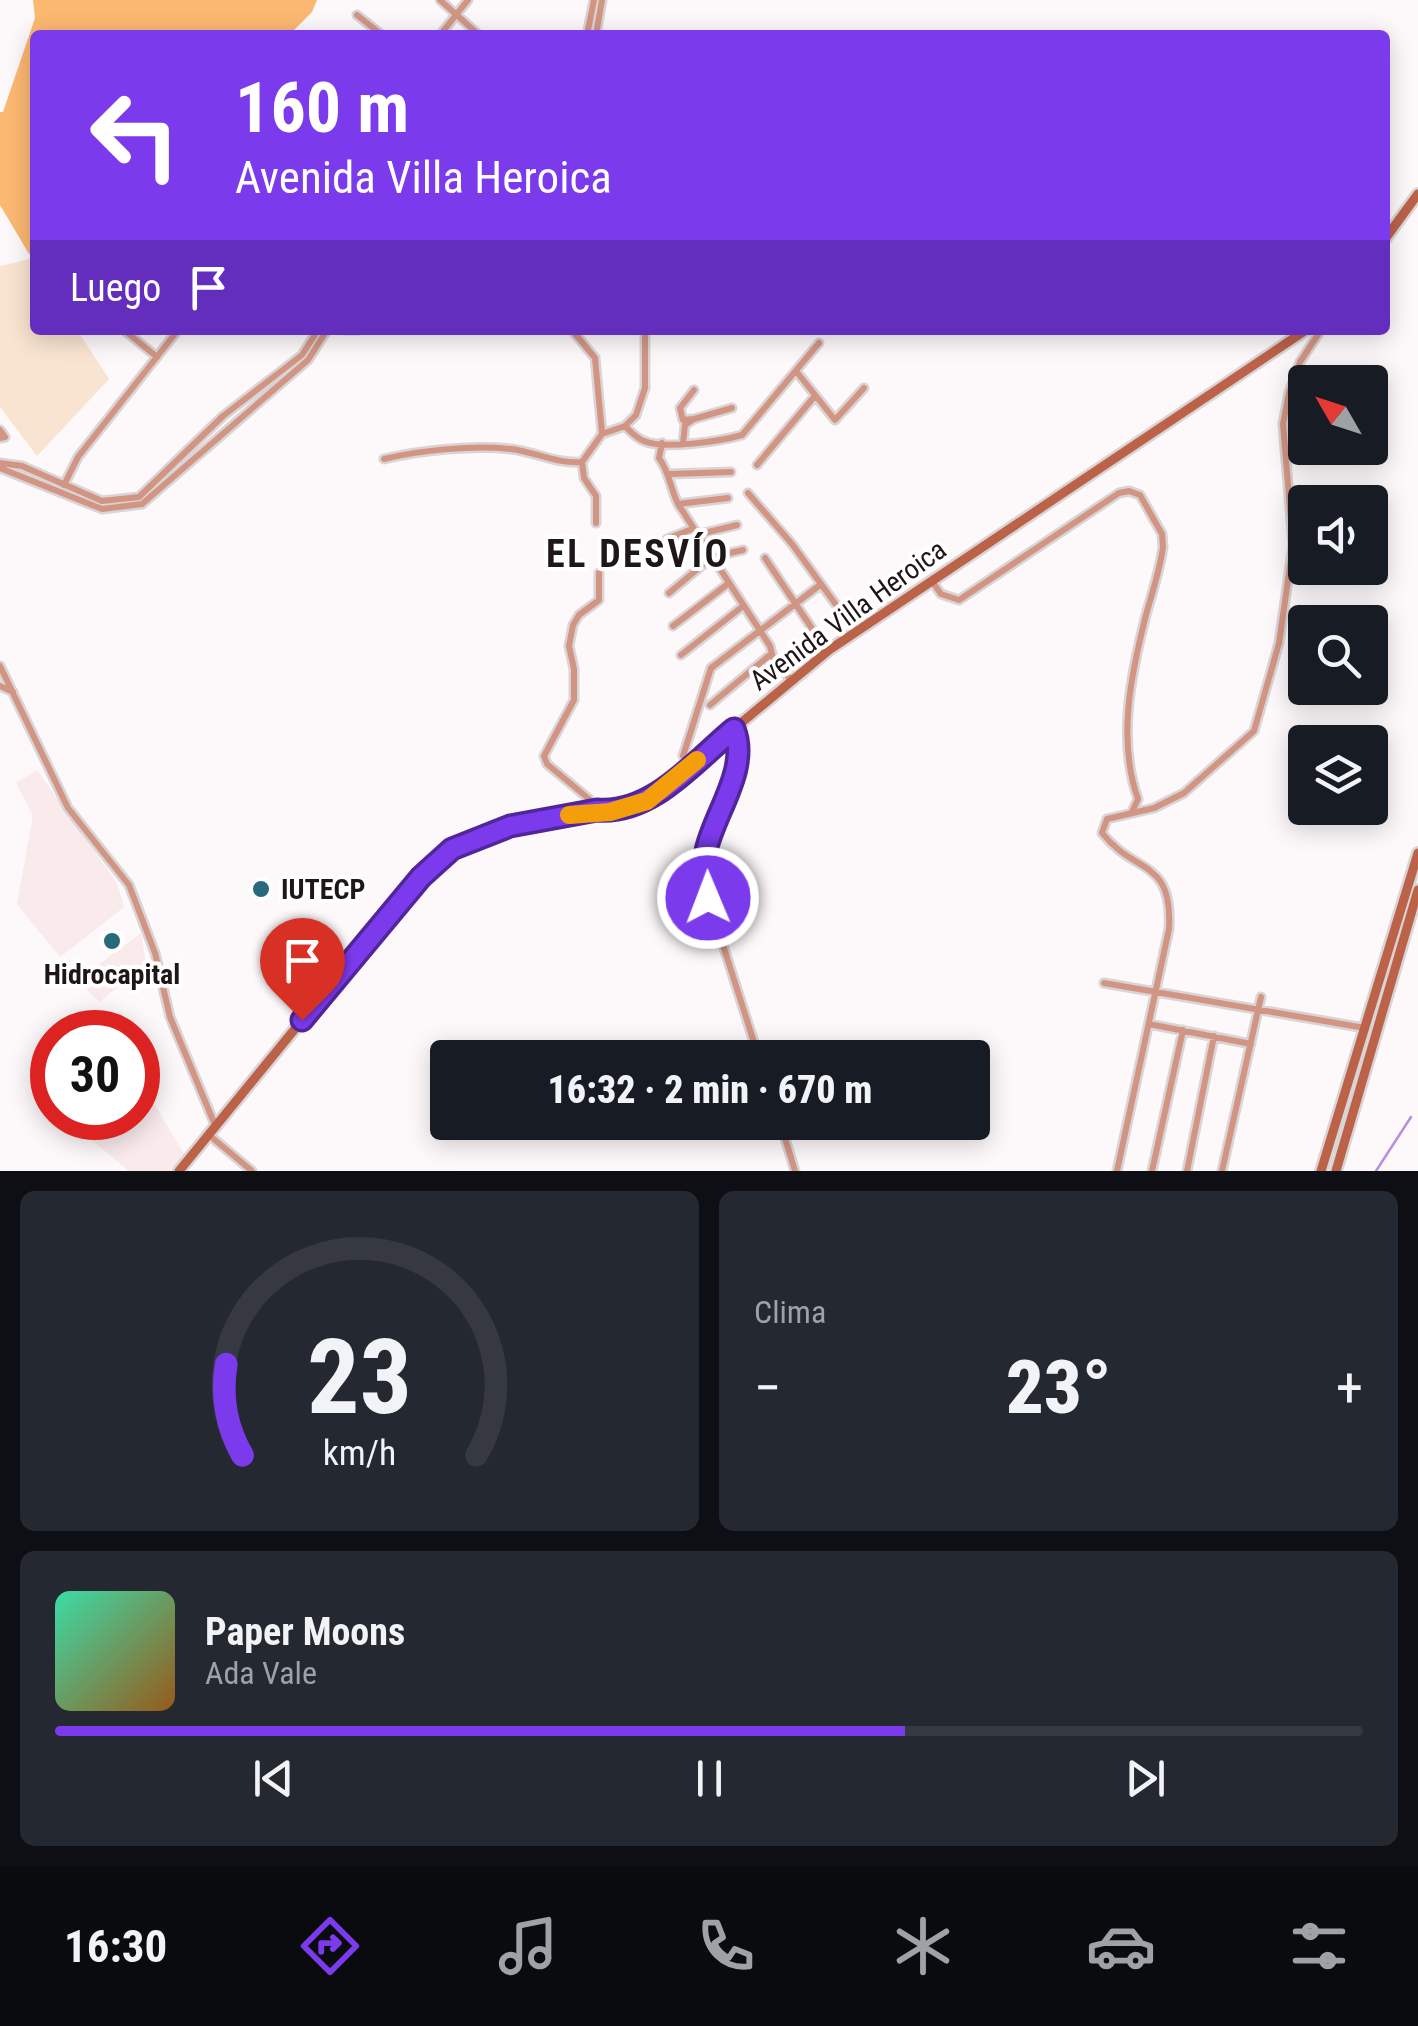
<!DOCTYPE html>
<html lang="es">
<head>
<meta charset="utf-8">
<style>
	body { margin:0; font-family:"Roboto Condensed",sans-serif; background:#242831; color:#f1f3f6; height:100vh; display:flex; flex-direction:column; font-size:38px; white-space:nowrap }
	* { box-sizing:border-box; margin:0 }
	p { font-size:32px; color:#9ea1a6 }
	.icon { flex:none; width:55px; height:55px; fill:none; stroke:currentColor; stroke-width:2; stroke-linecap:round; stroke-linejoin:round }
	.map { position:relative; height:1171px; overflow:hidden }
	.drawer { display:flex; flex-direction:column; gap:20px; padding:20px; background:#0d0f14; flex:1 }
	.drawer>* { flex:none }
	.hud { position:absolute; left:30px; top:30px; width:1360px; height:305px; border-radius:10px; box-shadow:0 5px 25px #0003; background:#7c3aed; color:#fff; overflow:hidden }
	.needle { width:65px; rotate:309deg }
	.controls { position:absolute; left:1288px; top:365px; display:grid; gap:20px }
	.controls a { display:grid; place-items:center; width:100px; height:100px; border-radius:10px; background:#171b24; box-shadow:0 5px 25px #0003; font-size:50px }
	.speed { position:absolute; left:30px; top:1010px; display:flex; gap:20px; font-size:50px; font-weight:700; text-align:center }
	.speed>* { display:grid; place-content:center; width:130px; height:130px; border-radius:50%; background:#171b24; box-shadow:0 5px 25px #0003; line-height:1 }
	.speed .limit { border:15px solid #d22; background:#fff; color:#111 }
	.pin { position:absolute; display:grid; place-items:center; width:85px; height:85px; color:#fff; margin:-102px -42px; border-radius:50% 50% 50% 0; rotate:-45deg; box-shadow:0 0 10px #0007 }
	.pin .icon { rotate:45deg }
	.me { position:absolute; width:110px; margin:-55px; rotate:359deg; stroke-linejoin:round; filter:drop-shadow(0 0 8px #0008) }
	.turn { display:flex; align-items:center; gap:35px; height:210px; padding:0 40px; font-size:45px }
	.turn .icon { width:130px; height:130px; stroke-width:2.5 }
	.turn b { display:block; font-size:70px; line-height:85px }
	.then { display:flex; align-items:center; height:95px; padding:0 40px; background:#0003; gap:20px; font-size:38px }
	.big { font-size:75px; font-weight:800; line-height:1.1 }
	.drawer .tile { flex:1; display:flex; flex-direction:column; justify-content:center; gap:15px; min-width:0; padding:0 35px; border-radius:15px; background:#242831 }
	.drawer .dial { align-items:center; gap:0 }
	.dial svg { height:260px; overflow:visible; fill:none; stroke:#363941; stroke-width:7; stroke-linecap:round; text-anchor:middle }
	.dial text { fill:#f1f3f6; stroke:none }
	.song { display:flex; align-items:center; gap:30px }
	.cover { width:120px; height:120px; border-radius:15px; background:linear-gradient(135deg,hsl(160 70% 55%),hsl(30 70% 35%)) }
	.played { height:10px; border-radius:5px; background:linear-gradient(90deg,#7c3aed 65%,#363941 65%) }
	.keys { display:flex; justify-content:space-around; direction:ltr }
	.heat { display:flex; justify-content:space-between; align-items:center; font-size:55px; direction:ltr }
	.drawer .tiles { flex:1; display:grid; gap:20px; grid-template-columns:1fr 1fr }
	.tile:last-child { grid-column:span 2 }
	.trip { position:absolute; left:430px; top:1040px; width:560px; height:100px; border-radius:10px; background:#171b24; box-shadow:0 5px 25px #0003; font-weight:800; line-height:100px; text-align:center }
	.tabs { display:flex; height:160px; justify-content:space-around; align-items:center; background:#090b0e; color:#9ea1a6 }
	.tabs .icon { width:70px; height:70px }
	.tabs .active { color:#7c3aed }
	.tabs b { font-size:45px; color:#f1f3f6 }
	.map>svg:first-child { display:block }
	.built { fill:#f9eaec }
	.green { fill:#f8e4d0 }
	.forest { fill:#fbb871 }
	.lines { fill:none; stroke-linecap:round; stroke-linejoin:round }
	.stream { stroke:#b78fdc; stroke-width:2.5 }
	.street-casing { stroke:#d9d4d5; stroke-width:11 }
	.secondary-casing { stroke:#d9d4d5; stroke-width:14 }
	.street { stroke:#d39583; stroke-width:6 }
	.secondary { stroke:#bb6248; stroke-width:9 }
	.route-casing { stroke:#51269a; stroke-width:25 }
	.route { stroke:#7c3aed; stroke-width:18 }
	.slow { stroke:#f59e0b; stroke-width:18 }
	.poi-dot { fill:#266a7b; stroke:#fff; stroke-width:4 }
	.labels { text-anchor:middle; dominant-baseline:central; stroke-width:8; stroke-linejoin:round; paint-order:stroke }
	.street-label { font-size:28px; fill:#1f1618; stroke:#fff }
	.poi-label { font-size:28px; font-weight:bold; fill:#1f1618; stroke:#fff; text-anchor:start }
	.district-label { font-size:38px; font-weight:bold; letter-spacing:2.5px; fill:#1f1618; stroke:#fff }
</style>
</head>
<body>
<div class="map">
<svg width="1418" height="1171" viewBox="0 0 1418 1171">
	<rect width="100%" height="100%" fill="#fdf8f9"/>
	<path class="built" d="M37,770L117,883L124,907L60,957L17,904L33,815L16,783Z
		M141,933L146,965L99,1002L78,980Z
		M138,1077L187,1159L174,1171H129L65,1118H138Z"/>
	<path class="green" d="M30,259L35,265V330H77L109,379L37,456L0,407V266Z"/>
	<path class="forest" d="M33,0H317L312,12L289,35H35V250L29,254L0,205V112H3L35,18Z"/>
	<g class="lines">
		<path class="stream" d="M1376,1171L1411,1117"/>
		<g class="street-casing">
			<path id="street" d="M440,0L479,35
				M357,15L382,35
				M440,35L468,0
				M587,35L594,0
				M596,35L602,0
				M124,330L157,357
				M345,330H358
				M572,330L595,358L602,433
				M796,371L835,420L864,388
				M694,419L732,408
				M625,426C631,432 636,438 644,441C664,450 721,441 742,435L819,343
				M0,430L5,437L0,438
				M662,443L659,458C670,473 670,488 678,504L770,646L773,658L791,680
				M683,443L685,425L694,419L683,420L680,408L694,390
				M384,459C421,450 473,445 511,449C536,452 556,464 582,462L602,434L625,426L636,415L645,388V330
				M582,462L584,478L596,496V523
				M0,463L22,466L102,501L139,497L223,416L302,355L318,330
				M757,465L814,397
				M0,468L102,509L142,504L308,360L327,330
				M670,474L731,472
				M64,485L78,457L178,330
				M748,493L792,544L842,613
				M678,504L728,498
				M696,535L737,525
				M667,539L692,529
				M765,558L815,633
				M931,580L941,594L959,600L1119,493L1129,491L1140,495L1162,534L1163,547C1160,570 1152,593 1146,615C1131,674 1117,740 1138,799L1132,812
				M669,593L712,557L743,550
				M673,626L729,583
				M681,655L743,606
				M0,666L68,808L129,885L155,953L170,1017L215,1125
				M0,686L13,692
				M710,705L771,654
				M734,729C750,766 713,815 707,851C703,867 705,882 708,898L759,1058
				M683,756L711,668L820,585
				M597,811L589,799L547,764L544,756L574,700V669L569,646L573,625L579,615L599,600V573
				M1104,983L1365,1028
				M1149,1024L1251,1044
				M780,1122L795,1171
				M209,1135L252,1171
				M1117,1171L1169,929C1173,858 1135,875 1102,833L1107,819L1154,808L1184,793L1254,731L1279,643L1293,545L1283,424L1289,393L1300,362L1321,330
				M1152,1171L1183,1030
				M1187,1171L1214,1036
				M1222,1171L1261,997"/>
		</g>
		<g class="secondary-casing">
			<path id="secondary" d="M1385,239L1418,194
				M179,1171L387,916L442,856L471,839L509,826L597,811H610L647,801L829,650L1306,330
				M1321,1171L1418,853
				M1336,1171L1418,890"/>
		</g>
		<use href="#street" class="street"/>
		<use href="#secondary" class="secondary"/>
	</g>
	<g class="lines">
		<g class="route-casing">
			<path id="route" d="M302,1020L421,877L452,849L510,826L597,810C652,815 695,761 734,729C750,769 714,813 706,851C703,867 705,882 708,898"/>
		</g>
		<use href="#route" class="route"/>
		<path class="slow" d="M569,815L610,812L647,801L697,760"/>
	</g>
	<g class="poi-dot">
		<circle cx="261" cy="889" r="10"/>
		<circle cx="112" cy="941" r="10"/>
	</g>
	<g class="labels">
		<g class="street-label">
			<text transform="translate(848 615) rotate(-36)">Avenida Villa Heroica</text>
		</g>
		<g class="poi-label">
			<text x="281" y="889">IUTECP</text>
			<text x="112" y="974" text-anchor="middle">Hidrocapital</text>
		</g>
		<g class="district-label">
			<text x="638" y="554">EL DESVÍO</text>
		</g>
	</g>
</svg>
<div class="controls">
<a><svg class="needle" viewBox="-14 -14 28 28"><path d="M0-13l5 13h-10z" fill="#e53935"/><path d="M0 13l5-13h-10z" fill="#9ea1a6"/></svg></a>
<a><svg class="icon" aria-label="sound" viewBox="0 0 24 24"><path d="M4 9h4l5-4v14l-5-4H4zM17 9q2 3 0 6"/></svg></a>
<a><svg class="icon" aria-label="search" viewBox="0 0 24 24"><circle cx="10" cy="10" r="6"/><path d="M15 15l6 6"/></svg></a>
<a><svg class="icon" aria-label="layers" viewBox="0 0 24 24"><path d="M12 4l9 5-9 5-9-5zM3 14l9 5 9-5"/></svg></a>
</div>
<div class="speed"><div class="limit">30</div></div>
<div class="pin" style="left:302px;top:1020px;background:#d93025"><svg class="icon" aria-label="arrive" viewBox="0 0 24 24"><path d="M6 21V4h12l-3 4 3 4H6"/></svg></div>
<svg class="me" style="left:708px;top:898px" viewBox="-20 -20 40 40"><circle r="17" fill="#7c3aed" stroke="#fff" stroke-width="3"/><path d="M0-11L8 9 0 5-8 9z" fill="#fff"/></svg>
<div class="trip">16:32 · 2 min · 670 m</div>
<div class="hud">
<div class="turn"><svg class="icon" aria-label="left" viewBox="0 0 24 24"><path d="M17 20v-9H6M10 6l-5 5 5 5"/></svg><div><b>160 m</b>Avenida Villa Heroica</div></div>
<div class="then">Luego<svg class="icon" aria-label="arrive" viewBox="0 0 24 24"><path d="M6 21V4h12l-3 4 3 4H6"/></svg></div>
</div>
</div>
<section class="drawer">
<div class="tiles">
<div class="tile dial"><svg viewBox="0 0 100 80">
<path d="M14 69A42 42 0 1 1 86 69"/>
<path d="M14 69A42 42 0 0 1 9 41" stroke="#7c3aed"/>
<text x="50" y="56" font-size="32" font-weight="700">23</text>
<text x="50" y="72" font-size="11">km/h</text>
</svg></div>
<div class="tile"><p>Clima</p>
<div class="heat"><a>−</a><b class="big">23°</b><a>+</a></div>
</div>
<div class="tile">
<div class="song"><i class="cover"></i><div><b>Paper Moons</b><p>Ada Vale</p></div></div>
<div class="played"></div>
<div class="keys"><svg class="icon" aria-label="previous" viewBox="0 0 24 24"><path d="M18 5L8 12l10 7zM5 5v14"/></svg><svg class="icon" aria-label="pause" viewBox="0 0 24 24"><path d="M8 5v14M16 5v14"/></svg><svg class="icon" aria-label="next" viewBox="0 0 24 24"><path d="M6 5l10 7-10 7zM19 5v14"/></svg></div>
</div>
</div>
</section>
<nav class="tabs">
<b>16:30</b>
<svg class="icon active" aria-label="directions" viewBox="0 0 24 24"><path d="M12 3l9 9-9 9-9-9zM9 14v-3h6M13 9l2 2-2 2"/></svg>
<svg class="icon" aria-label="music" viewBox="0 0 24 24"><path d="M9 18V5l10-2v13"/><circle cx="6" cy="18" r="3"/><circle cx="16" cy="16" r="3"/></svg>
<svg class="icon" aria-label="phone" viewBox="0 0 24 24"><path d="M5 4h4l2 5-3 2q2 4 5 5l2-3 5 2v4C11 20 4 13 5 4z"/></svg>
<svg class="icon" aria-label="climate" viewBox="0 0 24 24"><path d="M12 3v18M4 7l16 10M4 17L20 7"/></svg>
<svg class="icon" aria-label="car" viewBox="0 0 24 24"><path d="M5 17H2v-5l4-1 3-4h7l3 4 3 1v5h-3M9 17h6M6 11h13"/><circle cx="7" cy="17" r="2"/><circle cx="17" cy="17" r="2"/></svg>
<svg class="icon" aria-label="filters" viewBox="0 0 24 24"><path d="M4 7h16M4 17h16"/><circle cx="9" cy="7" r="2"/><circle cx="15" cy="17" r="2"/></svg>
</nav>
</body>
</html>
